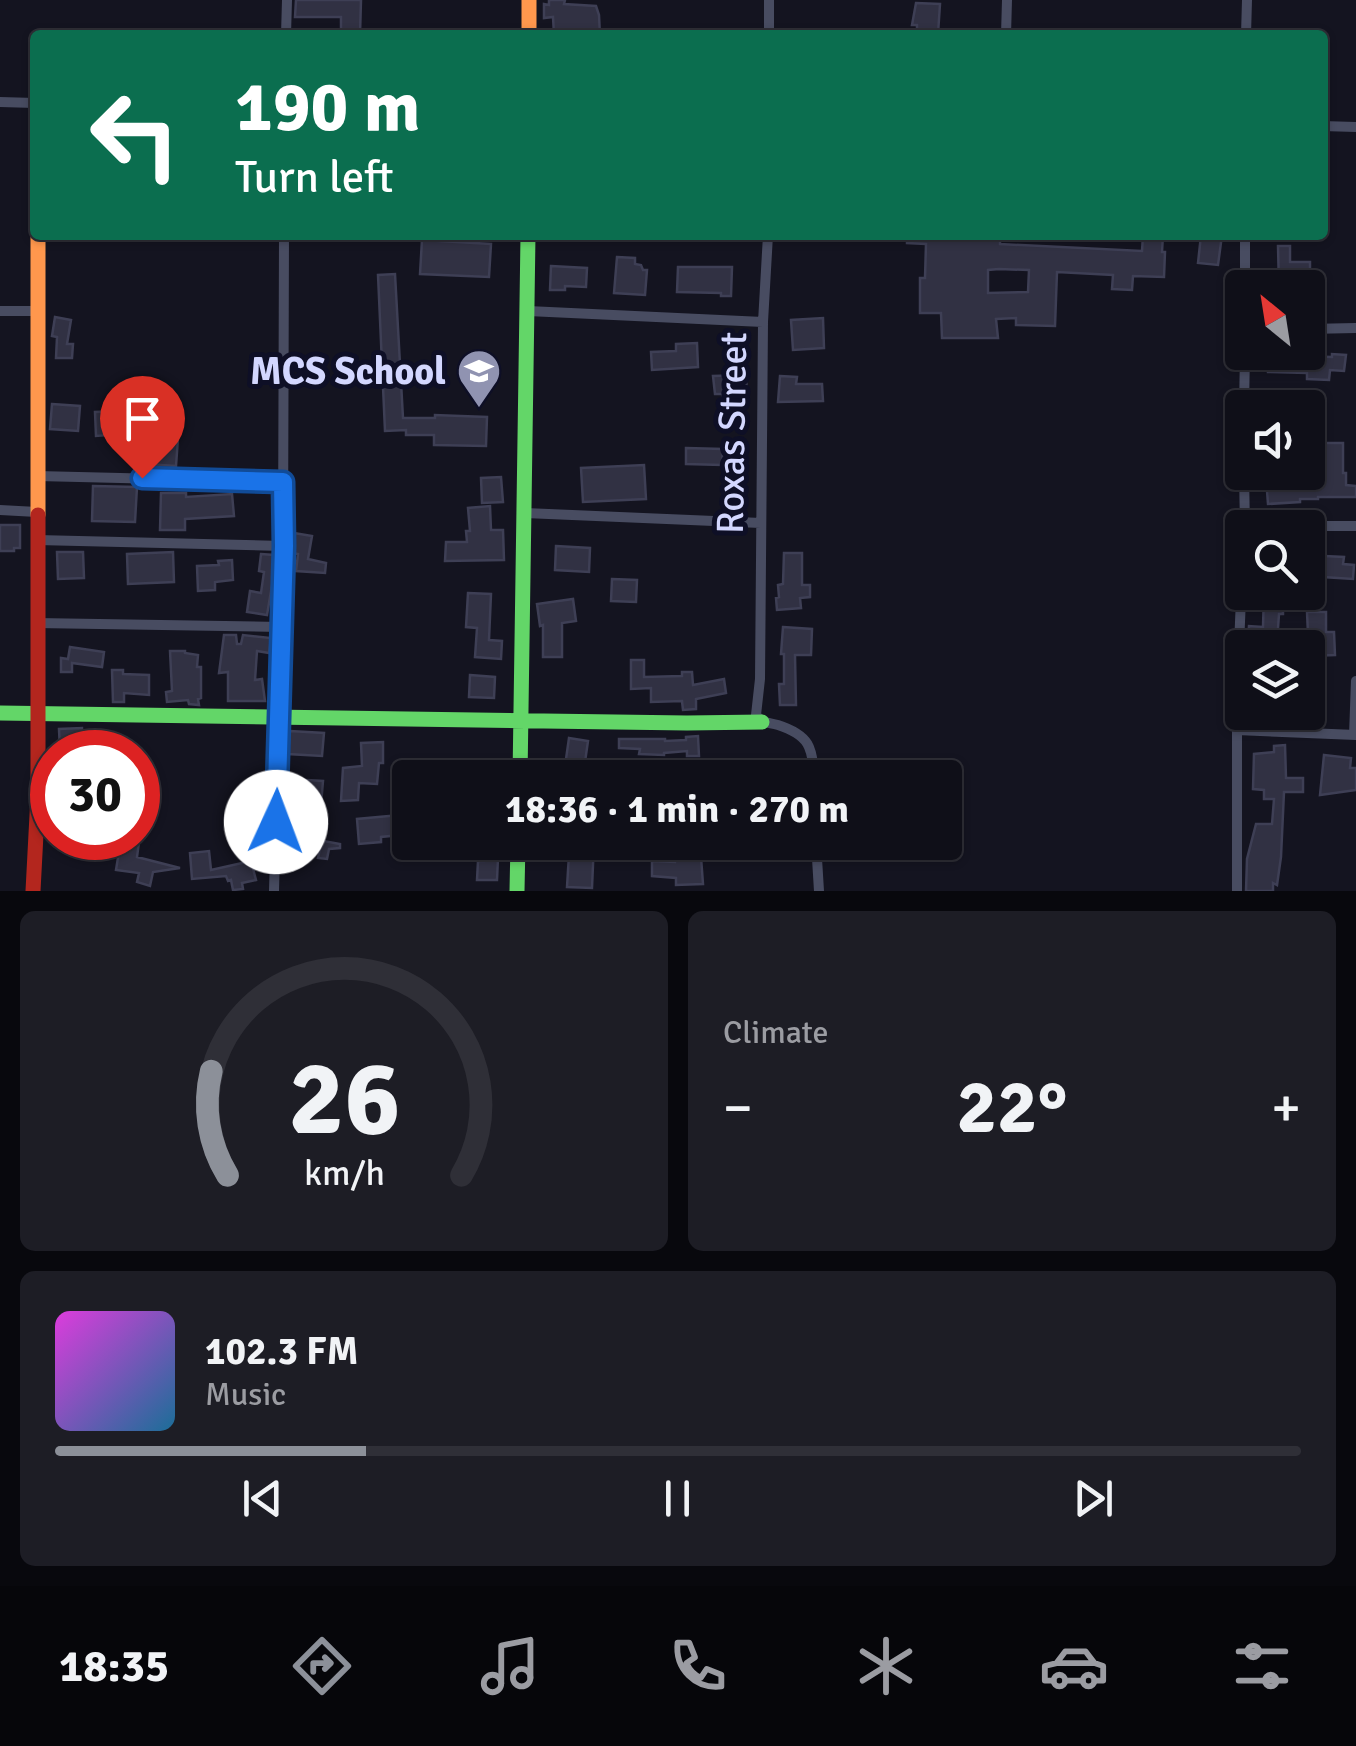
<!DOCTYPE html>
<html lang="en">
<head>
<meta charset="utf-8">
<style>
	body { margin:0; font-family:Signika,sans-serif; background:#1d1d25; color:#f1f3f6; height:100vh; display:flex; flex-direction:column; font-size:38px; white-space:nowrap }
	* { box-sizing:border-box; margin:0 }
	p { font-size:32px; color:#9b9ca2 }
	.icon { flex:none; width:55px; height:55px; fill:none; stroke:currentColor; stroke-width:2; stroke-linecap:round; stroke-linejoin:round }
	.map { position:relative; height:891px; overflow:hidden }
	.drawer { display:flex; flex-direction:column; gap:20px; padding:20px; background:#08080d; flex:1 }
	.drawer>* { flex:none }
	.hud { position:absolute; left:30px; top:30px; width:1298px; height:210px; border-radius:10px; box-shadow:0 2px 8px #0004,0 0 0 2px #2f2f37; background:#0b6e4f; color:#fff; overflow:hidden }
	.needle { width:65px; rotate:330deg }
	.tools { position:absolute; left:1225px; top:270px; display:grid; gap:20px }
	.tools a { display:grid; place-items:center; width:100px; height:100px; border-radius:10px; background:#0f0f18; box-shadow:0 2px 8px #0004,0 0 0 2px #2f2f37; font-size:50px }
	.speed { position:absolute; left:30px; top:730px; display:flex; gap:20px; font-size:50px; font-weight:700; text-align:center }
	.speed>* { display:grid; place-content:center; width:130px; height:130px; border-radius:50%; background:#0f0f18; box-shadow:0 2px 8px #0004,0 0 0 2px #2f2f37; line-height:1 }
	.speed .limit { border:15px solid #d22; background:#fff; color:#111 }
	.pin { position:absolute; display:grid; place-items:center; width:85px; height:85px; color:#fff; margin:-102px -42px; border-radius:50% 50% 50% 0; rotate:-45deg; box-shadow:0 0 10px #0007 }
	.pin .icon { rotate:45deg }
	.me { position:absolute; width:110px; margin:-55px; rotate:2deg; stroke-linejoin:round; filter:drop-shadow(0 0 8px #0008) }
	.turn { display:flex; align-items:center; gap:35px; height:210px; padding:0 40px; font-size:45px }
	.turn .icon { width:130px; height:130px; stroke-width:2.5 }
	.turn b { display:block; font-size:70px; line-height:85px }
	.big { font-size:75px; font-weight:800; line-height:1.1 }
	.drawer .widget { flex:1; display:flex; flex-direction:column; justify-content:center; gap:15px; min-width:0; padding:0 35px; border-radius:15px; background:#1d1d25 }
	.drawer .dial { align-items:center; gap:0 }
	.dial svg { height:260px; overflow:visible; fill:none; stroke:#2f2f37; stroke-width:7; stroke-linecap:round; text-anchor:middle }
	.dial text { fill:#f1f3f6; stroke:none }
	.song { display:flex; align-items:center; gap:30px }
	.cover { width:120px; height:120px; border-radius:15px; background:linear-gradient(135deg,hsl(300 70% 55%),hsl(200 70% 35%)) }
	.played { height:10px; border-radius:5px; background:linear-gradient(90deg,#8c9099 25%,#2f2f37 25%) }
	.keys { display:flex; justify-content:space-around; direction:ltr }
	.heat { display:flex; justify-content:space-between; align-items:center; font-size:55px; direction:ltr }
	.drawer .tiles { flex:1; display:grid; gap:20px; grid-template-columns:1fr 1fr }
	.widget:last-child { grid-column:span 2 }
	.trip { position:absolute; left:392px; top:760px; width:570px; height:100px; border-radius:10px; background:#0f0f18; box-shadow:0 2px 8px #0004,0 0 0 2px #2f2f37; font-weight:800; line-height:100px; text-align:center }
	.menu { display:flex; height:160px; justify-content:space-around; align-items:center; background:#06060a; color:#9b9ca2 }
	.menu .icon { width:70px; height:70px }
	.menu .selected { color:#8c9099 }
	.menu b { font-size:45px; color:#f1f3f6 }
	.map>svg:first-child { display:block }
	.building { fill:#313143; stroke:#3e3f55; stroke-width:2.5; fill-rule:evenodd }
	.lines { fill:none; stroke-linecap:round; stroke-linejoin:round }
	.street { stroke:#484c61; stroke-width:10 }
	.fast { stroke:#63d668; stroke-width:15 }
	.slow { stroke:#ff974d; stroke-width:15 }
	.jam { stroke:#b3261e; stroke-width:15 }
	.route-casing { stroke:#114b97; stroke-width:25 }
	.route { stroke:#1a73e8; stroke-width:18 }
	.labels { text-anchor:middle; dominant-baseline:central; stroke-width:10; stroke-linejoin:round; paint-order:stroke }
	.poi-label { font-size:38px; font-weight:bold; fill:#d3d7ff; stroke:#0e0f26; text-anchor:end }
	.street-label { font-size:38px; fill:#d3d7ff; stroke:#0e0f26 }
</style>
</head>
<body>
<div class="map">
<svg width="1356" height="891" viewBox="0 0 1356 891">
	<rect width="100%" height="100%" fill="#141420"/>
	<path class="building" d="M296,0H361L360,35H341V17H295Z
		M549,0H565L564,4L596,6L599,15L600,35H554L553,17L544,18V4L549,5Z
		M916,3L940,4L938,34L917,35V25H912Z
		M907,235H1000V244L1142,251L1143,235H1163L1162,252H1165L1164,277L1133,276L1132,290L1112,289L1113,275L1057,272L1055,326L1016,325V318L996,319L998,338H942L941,313H920V278H925L926,244L907,243ZM999,269L1029,270L1028,292L988,293V270Z
		M1201,235H1222L1218,265L1198,263Z
		M422,240L491,244L489,277L420,274Z
		M1278,246H1290V262H1310V288H1279Z
		M617,257L635,258V264L641,265L643,270H647L645,295L614,293Z
		M551,266L587,268L586,287L565,286V290H550Z
		M678,267H732L731,296H721V293L677,292Z
		M395,274L403,418H435V415L487,417L486,446L434,445V435H406V430L385,431L378,275Z
		M55,317L71,320L67,344H73L72,358H56L57,337L52,336Z
		M823,318L824,348L793,350L791,320Z
		M697,343L698,367L652,370L651,352L676,351V344Z
		M1268,352H1300V356L1332,357V354L1346,355L1344,371L1330,370L1329,380L1307,379V373L1268,372Z
		M746,375L747,396H723V394H715L713,376Z
		M780,376L797,377L796,384H822L823,401L778,402Z
		M52,404L80,406L78,431L50,429Z
		M167,409L170,438H178L176,466L146,464L148,432L96,436L95,412L118,411V415Z
		M1325,443H1343V473H1346V485L1356,486V497H1318V499H1300V502L1268,504L1266,478L1325,475Z
		M686,448L723,449L722,465L686,464Z
		M644,465L646,499L583,502L581,468Z
		M501,477L503,502L482,503L481,478Z
		M93,486L137,487L135,522L92,521Z
		M161,493H186V497L232,494L234,516L185,519V530H160Z
		M490,506L491,530H503L504,560L445,561L446,542H467L466,531H470L468,508Z
		M0,525H20V548H14V551H0Z
		M294,533L312,536L308,559L326,563L325,573L296,571L298,554L292,553Z
		M556,546L590,548L589,572L555,570Z
		M57,552H83L84,578L58,579Z
		M173,552L174,582L128,584L127,554Z
		M784,553H802V585H810V597L800,598L801,608L777,610L776,598L779,597L778,585L783,584Z
		M261,554L274,555L273,579L267,615L247,612L250,591L261,593L264,572L259,571Z
		M1324,556L1344,557L1343,564L1354,565L1353,579L1323,577Z
		M232,560L233,580L215,582V590L198,591L197,566L219,565L218,561Z
		M612,579L637,580L636,602L611,601Z
		M1264,592H1283V614H1279L1277,643L1248,642L1249,626L1263,627Z
		M468,593L491,594L489,640L502,641L501,659L475,657L477,628L466,627Z
		M573,599L576,621L562,623V657H543V625L540,626L537,604Z
		M1307,612H1326V632H1334L1335,655L1309,656Z
		M783,627L812,629L811,655H795L796,705H780L779,684H784V654H781Z
		M224,635H236L237,644H241L243,635L271,638L269,653L257,651L255,680L262,679L265,701H228V672L219,673Z
		M70,647L104,652L102,667L72,663V672H61V658L68,659Z
		M170,651H185V653L198,655L197,667H201V698L198,699L199,705L189,704L188,700L167,702L166,692L172,691Z
		M631,660H644V677L682,676V672H692L693,685L724,679L726,693L696,699V709L683,710L682,701L651,702V688L631,689Z
		M112,670H123V674L149,675V695L124,693V702H113Z
		M470,675L495,677L494,698L469,697Z
		M82,728L83,752H60L59,729Z
		M290,731L324,733L322,756L288,754Z
		M698,736L699,756H687V751L664,753V755L639,754L640,749L619,748V739H665V741L686,740V737Z
		M569,738L588,741L583,776L538,778L537,769L565,766Z
		M383,742V763H379L377,784L359,783L358,800L341,801L343,768L362,766L361,743Z
		M1285,745L1286,778H1303V792H1284L1281,857L1277,885L1273,883V891H1246L1247,859L1256,824H1272L1274,799H1264V790L1253,789L1254,754L1274,752V746Z
		M1324,755L1351,758L1350,768H1356V790L1320,795Z
		M289,779L323,781L321,805L287,803Z
		M410,814V834L381,837V842L359,844L357,819Z
		M318,828V840L340,844V848L329,849L327,859L318,858L320,849L298,850L297,829Z
		M121,839L139,842L137,857L180,868L153,872L150,886L137,882L139,873L116,870Z
		M483,842H500L501,857L498,858L497,880H477L478,861H484Z
		M548,842H594L592,888L567,887L569,854L547,852Z
		M209,851L211,870L251,861L256,880L242,883L243,889L233,890L231,880L228,881L226,876L192,879L190,853Z
		M701,857L703,884L676,885V878L652,876V861L675,862V858Z"/>
	<g class="lines">
		<path class="street" d="M769,0V35
			M286,35L287,0
			M1006,35L1007,0
			M1246,35L1247,0
			M0,102L35,103
			M1322,126L1356,127
			M768,235L763,322L760,679L756,715C763,724 768,722 778,725C809,735 813,747 814,778
			M1245,235V288
			M0,311H38
			M528,311L763,322
			M1308,329L1356,328
			M1244,408L1245,352
			M1244,472L1245,528
			M37,476L283,482
			M0,510L37,512
			M525,513L761,523
			M1245,526H1356
			M37,540L283,546
			M36,623L281,627
			M1237,730L1356,735
			M1354,735L1356,681
			M816,842L819,891
			M274,891L283,546L284,235
			M1237,891V694L1242,574"/>
		<path class="fast" d="M0,713L687,723L762,722
			M520,778L528,235
			M517,891L518,842"/>
		<path class="slow" d="M529,0V35
			M38,235V515"/>
		<path class="jam" d="M33,891L38,796V515"/>
	</g>
	<g class="lines">
		<g class="route-casing">
			<path id="route" d="M142,478L283,482L284,546L276,822"/>
		</g>
		<use href="#route" class="route"/>
	</g>
	<defs>
		<g id="school-pin" transform="scale(2.25)"><path d="M0 17L-7.5 6A9.5 9.5 0 1 1 7.5 6Z" fill="#9093b1" stroke="#0e0f26"/><path d="M0-5L7-2L0 1L-7-2ZM-4 1L0 2.5L4 1V4Q0 6-4 4Z" fill="#fff"/></g>
	</defs>
	<g fill-rule="evenodd">
		<use href="#school-pin" x="479" y="371"/>
	</g>
	<g class="labels">
		<g class="poi-label">
			<text x="446" y="371">MCS School</text>
		</g>
		<g class="street-label">
			<text transform="translate(732 433) rotate(-89)">Roxas Street</text>
		</g>
	</g>
</svg>
<div class="tools">
<a><svg class="needle" viewBox="-14 -14 28 28"><path d="M0-13l5 13h-10z" fill="#e53935"/><path d="M0 13l5-13h-10z" fill="#9b9ca2"/></svg></a>
<a><svg class="icon" aria-label="sound" viewBox="0 0 24 24"><path d="M4 9h4l5-4v14l-5-4H4zM17 9q2 3 0 6"/></svg></a>
<a><svg class="icon" aria-label="search" viewBox="0 0 24 24"><circle cx="10" cy="10" r="6"/><path d="M15 15l6 6"/></svg></a>
<a><svg class="icon" aria-label="layers" viewBox="0 0 24 24"><path d="M12 4l9 5-9 5-9-5zM3 14l9 5 9-5"/></svg></a>
</div>
<div class="speed"><div class="limit">30</div></div>
<div class="pin" style="left:142px;top:478px;background:#d93025"><svg class="icon" aria-label="arrive" viewBox="0 0 24 24"><path d="M6 21V4h12l-3 4 3 4H6"/></svg></div>
<svg class="me" style="left:276px;top:822px" viewBox="-20 -20 40 40"><circle r="19" fill="#fff"/><path d="M0-13L10 11 0 6-10 11z" fill="#1a73e8"/></svg>
<div class="trip">18:36 · 1 min · 270 m</div>
<div class="hud">
<div class="turn"><svg class="icon" aria-label="left" viewBox="0 0 24 24"><path d="M17 20v-9H6M10 6l-5 5 5 5"/></svg><div><b>190 m</b>Turn left</div></div>
</div>
</div>
<section class="drawer">
<div class="tiles">
<div class="widget dial"><svg viewBox="0 0 100 80">
<path d="M14 69A42 42 0 1 1 86 69"/>
<path d="M14 69A42 42 0 0 1 9 37" stroke="#8c9099"/>
<text x="50" y="56" font-size="32" font-weight="700">26</text>
<text x="50" y="72" font-size="11">km/h</text>
</svg></div>
<div class="widget"><p>Climate</p>
<div class="heat"><a>−</a><b class="big">22°</b><a>+</a></div>
</div>
<div class="widget">
<div class="song"><i class="cover"></i><div><b>102.3 FM</b><p>Music</p></div></div>
<div class="played"></div>
<div class="keys"><svg class="icon" aria-label="previous" viewBox="0 0 24 24"><path d="M18 5L8 12l10 7zM5 5v14"/></svg><svg class="icon" aria-label="pause" viewBox="0 0 24 24"><path d="M8 5v14M16 5v14"/></svg><svg class="icon" aria-label="next" viewBox="0 0 24 24"><path d="M6 5l10 7-10 7zM19 5v14"/></svg></div>
</div>
</div>
</section>
<nav class="menu">
<b>18:35</b>
<svg class="icon selected" aria-label="directions" viewBox="0 0 24 24"><path d="M12 3l9 9-9 9-9-9zM9 14v-3h6M13 9l2 2-2 2"/></svg>
<svg class="icon" aria-label="music" viewBox="0 0 24 24"><path d="M9 18V5l10-2v13"/><circle cx="6" cy="18" r="3"/><circle cx="16" cy="16" r="3"/></svg>
<svg class="icon" aria-label="phone" viewBox="0 0 24 24"><path d="M5 4h4l2 5-3 2q2 4 5 5l2-3 5 2v4C11 20 4 13 5 4z"/></svg>
<svg class="icon" aria-label="climate" viewBox="0 0 24 24"><path d="M12 3v18M4 7l16 10M4 17L20 7"/></svg>
<svg class="icon" aria-label="car" viewBox="0 0 24 24"><path d="M5 17H2v-5l4-1 3-4h7l3 4 3 1v5h-3M9 17h6M6 11h13"/><circle cx="7" cy="17" r="2"/><circle cx="17" cy="17" r="2"/></svg>
<svg class="icon" aria-label="filters" viewBox="0 0 24 24"><path d="M4 7h16M4 17h16"/><circle cx="9" cy="7" r="2"/><circle cx="15" cy="17" r="2"/></svg>
</nav>
</body>
</html>
